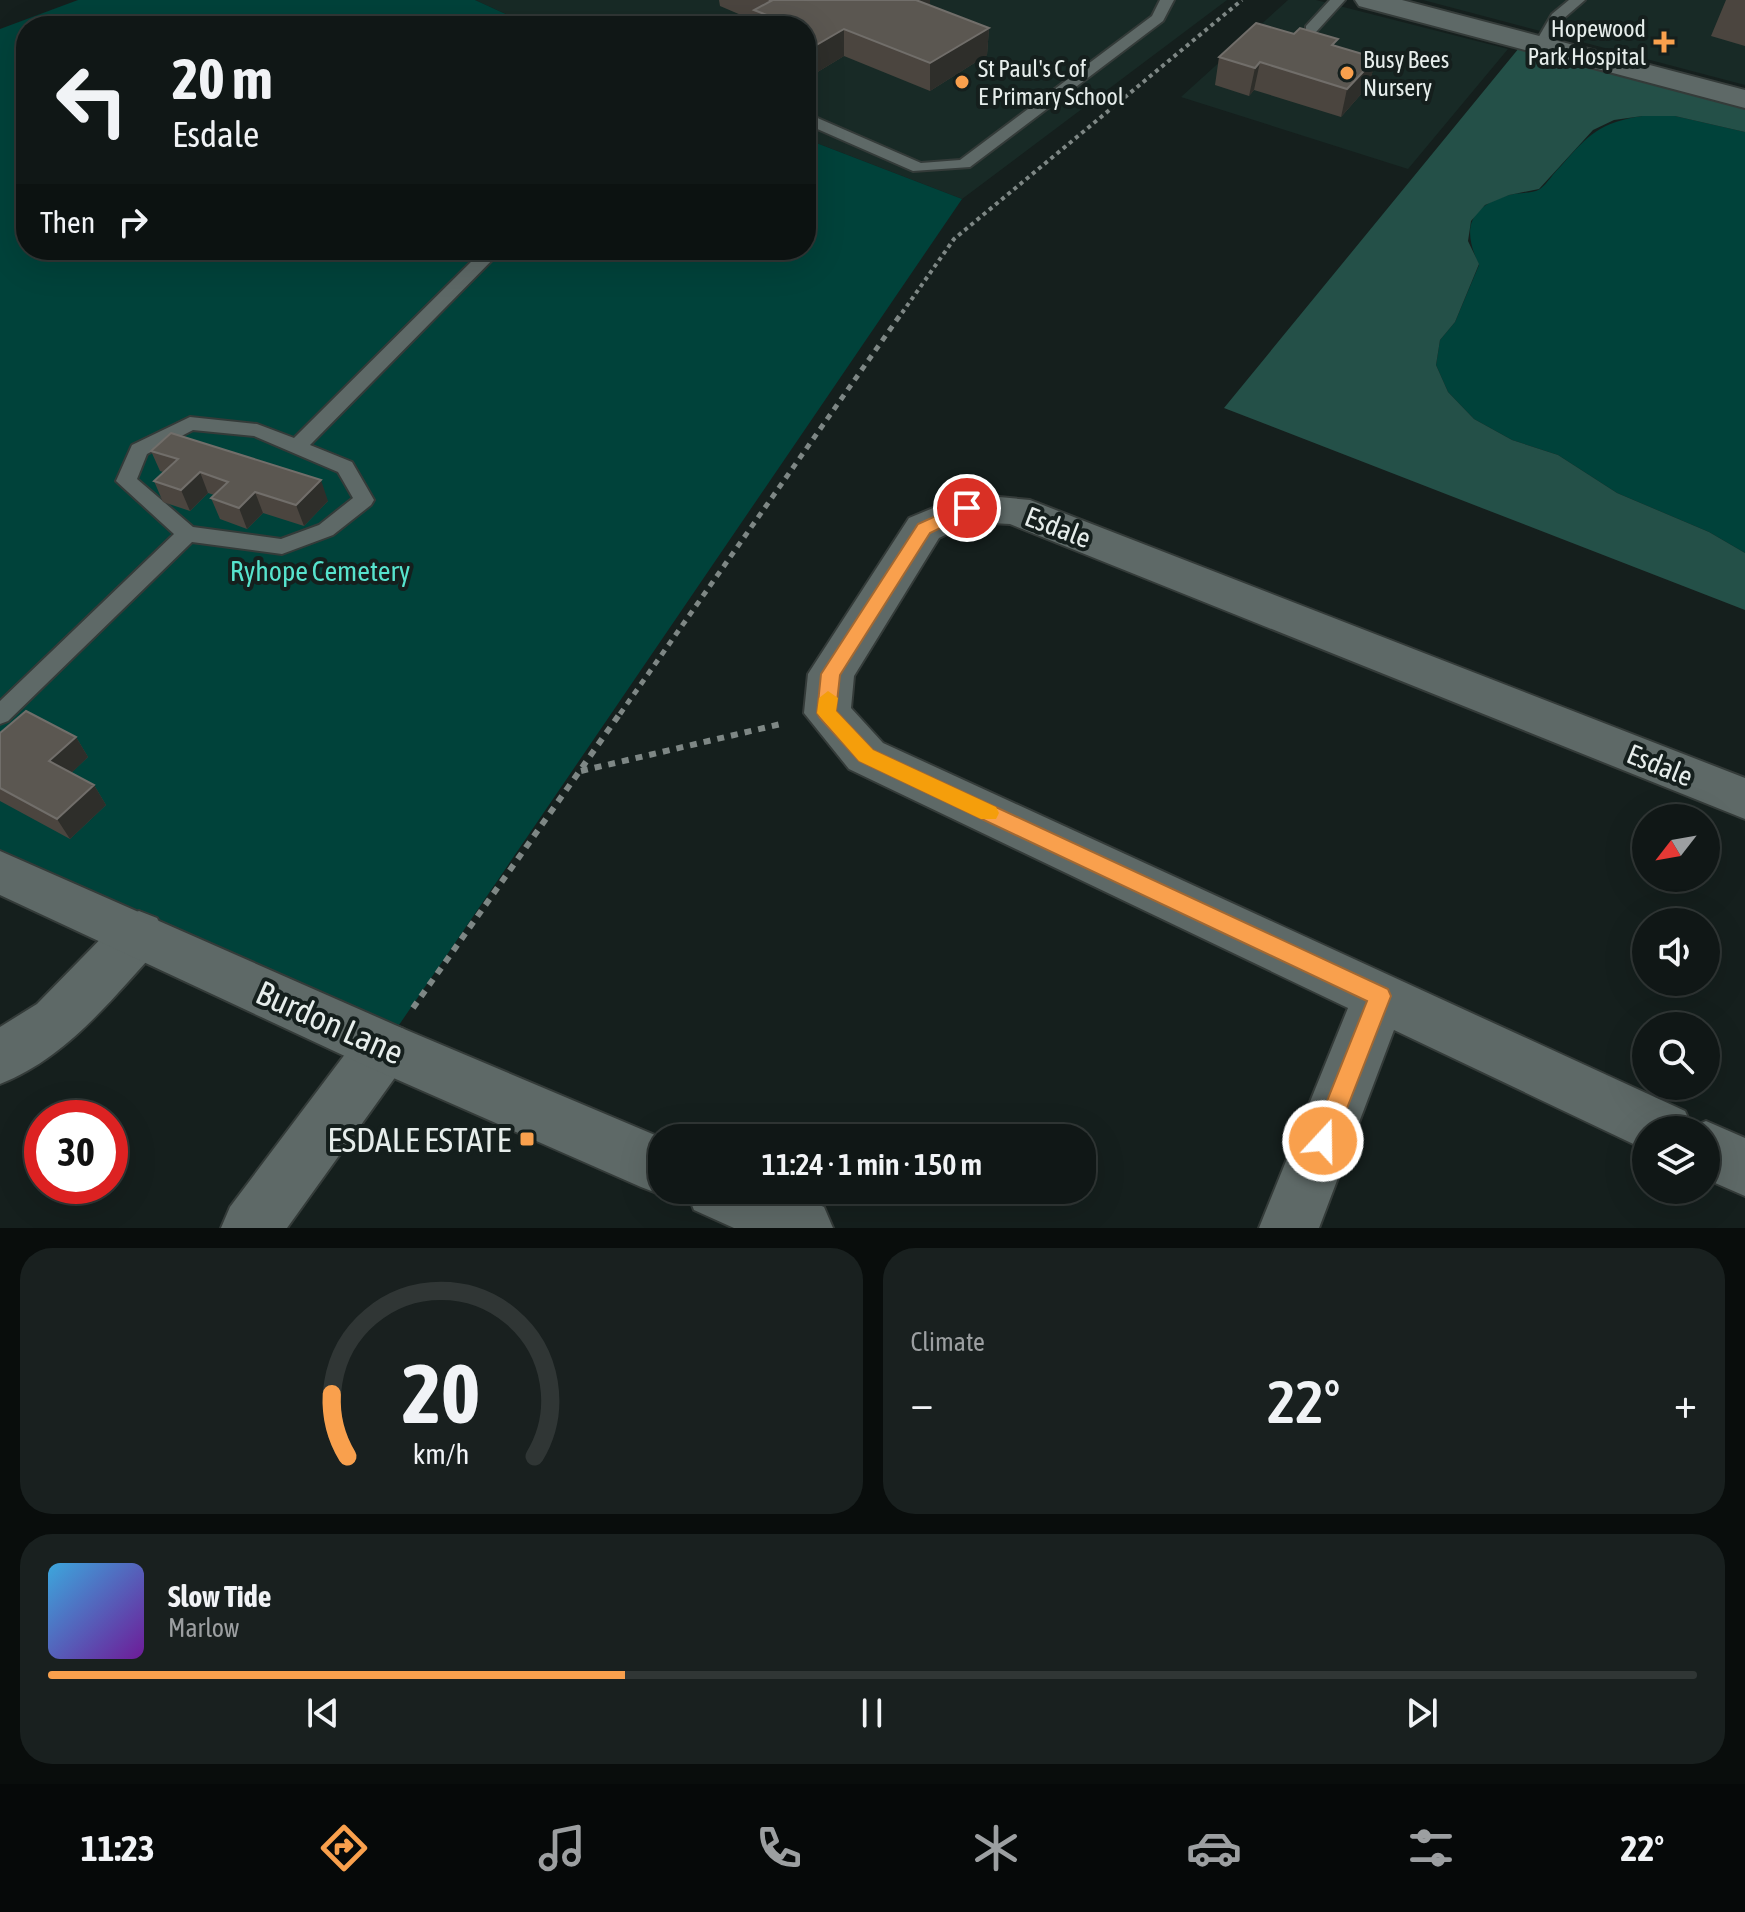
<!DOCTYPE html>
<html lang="en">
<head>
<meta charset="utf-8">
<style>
	body { margin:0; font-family:"Asap Condensed",sans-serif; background:#19201f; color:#f1f3f6; height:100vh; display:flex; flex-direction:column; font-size:30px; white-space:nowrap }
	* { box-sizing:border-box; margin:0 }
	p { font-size:26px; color:#9c9fa1 }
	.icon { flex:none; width:44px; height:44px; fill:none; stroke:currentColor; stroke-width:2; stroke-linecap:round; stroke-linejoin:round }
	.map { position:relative; height:1228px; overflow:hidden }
	.details { display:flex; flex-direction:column; gap:20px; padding:20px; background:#090d0c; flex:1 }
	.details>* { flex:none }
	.guide { position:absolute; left:16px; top:16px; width:800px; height:244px; border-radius:32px; box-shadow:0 8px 32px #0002,0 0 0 2px #303635; background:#101716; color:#f1f3f6; overflow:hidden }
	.needle { width:52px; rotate:239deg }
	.buttons { position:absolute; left:1632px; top:804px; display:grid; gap:16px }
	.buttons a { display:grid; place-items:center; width:88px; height:88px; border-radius:50%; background:#101716; box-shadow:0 8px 32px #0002,0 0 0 2px #303635; font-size:40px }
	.speed { position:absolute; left:24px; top:1100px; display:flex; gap:16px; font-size:40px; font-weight:700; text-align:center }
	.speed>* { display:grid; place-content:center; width:104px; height:104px; border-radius:50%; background:#101716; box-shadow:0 8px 32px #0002,0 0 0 2px #303635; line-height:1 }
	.speed .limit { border:12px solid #d22; background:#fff; color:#111 }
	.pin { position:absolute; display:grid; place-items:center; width:68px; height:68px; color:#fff; margin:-34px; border:4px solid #fff; border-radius:50%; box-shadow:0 2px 8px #0007 }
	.me { position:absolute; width:88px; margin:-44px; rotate:21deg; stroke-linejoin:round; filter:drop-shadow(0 0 6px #0008) }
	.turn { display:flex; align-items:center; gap:28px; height:168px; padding:0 24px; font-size:36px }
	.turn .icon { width:104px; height:104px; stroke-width:2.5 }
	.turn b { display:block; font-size:56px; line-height:68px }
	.then { display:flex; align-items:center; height:76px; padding:0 24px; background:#0003; gap:16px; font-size:30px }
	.big { font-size:60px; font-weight:600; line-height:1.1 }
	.details .card { flex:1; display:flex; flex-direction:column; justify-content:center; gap:12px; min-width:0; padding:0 28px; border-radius:32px; background:#19201f }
	.details .dial { align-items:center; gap:0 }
	.dial svg { height:208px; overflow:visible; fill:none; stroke:#303635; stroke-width:7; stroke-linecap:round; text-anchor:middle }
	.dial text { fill:#f1f3f6; stroke:none }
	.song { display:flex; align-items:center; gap:24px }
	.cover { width:96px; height:96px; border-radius:12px; background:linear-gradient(135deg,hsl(200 70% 55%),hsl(280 70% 35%)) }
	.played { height:8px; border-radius:4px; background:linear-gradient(90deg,#f9a04d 35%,#303635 35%) }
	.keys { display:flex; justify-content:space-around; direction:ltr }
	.heat { display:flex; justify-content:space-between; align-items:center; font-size:44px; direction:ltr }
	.details .tiles { flex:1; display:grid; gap:20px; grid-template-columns:1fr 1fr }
	.card:last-child { grid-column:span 2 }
	.trip { position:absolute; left:648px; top:1124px; width:448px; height:80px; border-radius:32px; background:#101716; box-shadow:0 8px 32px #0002,0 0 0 2px #303635; font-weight:600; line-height:80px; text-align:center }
	.dock { display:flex; height:128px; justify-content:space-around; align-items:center; background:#060909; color:#9c9fa1 }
	.dock .icon { width:56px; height:56px }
	.dock .on { color:#f9a04d }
	.dock b { font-size:36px; color:#f1f3f6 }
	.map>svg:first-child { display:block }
	.built { fill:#182a26 }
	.green { fill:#00423a }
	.forest { fill:#245048 }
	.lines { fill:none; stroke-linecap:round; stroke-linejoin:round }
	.service-casing { stroke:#343b39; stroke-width:4 }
	.minor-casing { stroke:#343b39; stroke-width:4 }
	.tertiary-casing { stroke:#343b39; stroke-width:4 }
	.path-far2 { stroke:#7e8785; stroke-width:4; stroke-dasharray:4 4; stroke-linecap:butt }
	.path-far1 { stroke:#7e8785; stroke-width:5; stroke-dasharray:6 6; stroke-linecap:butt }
	.path { stroke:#7e8785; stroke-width:6; stroke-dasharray:7 7; stroke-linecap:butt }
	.service { fill:#5e6967; fill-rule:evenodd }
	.minor { fill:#5e6967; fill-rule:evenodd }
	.tertiary { fill:#5e6967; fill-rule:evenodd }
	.wall { fill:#4b453f }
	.shaded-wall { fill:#2e2e2a }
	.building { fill:#5b5751; stroke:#716e6a; stroke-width:2 }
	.route { fill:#f9a04d; stroke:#a26832; stroke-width:2 }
	.slow { fill:#f59e0b }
	.poi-dot { fill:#f9a04d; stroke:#151f1d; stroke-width:3 }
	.labels { text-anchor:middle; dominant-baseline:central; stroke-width:8; stroke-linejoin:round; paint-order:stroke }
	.far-poi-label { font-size:24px; fill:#e6edeb; stroke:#151f1d; text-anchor:start }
	.street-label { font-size:28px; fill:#e6edeb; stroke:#151f1d }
	.park-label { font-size:28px; fill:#56e3cd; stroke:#151f1d }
	.near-street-label { font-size:34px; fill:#e6edeb; stroke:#151f1d }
	.near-poi-label { font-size:34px; fill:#e6edeb; stroke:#151f1d; text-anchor:end }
</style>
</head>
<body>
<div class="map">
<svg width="1745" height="1228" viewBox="0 0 1745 1228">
	<rect width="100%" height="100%" fill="#151f1d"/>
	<path class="built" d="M475,0H1227L962,199L806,139V26H532Z
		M1288,0H1316L1508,49L1408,169L1181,97Z
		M1423,0H1745V85Z"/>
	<path class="green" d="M78,0H475L532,26H26V250H806V139L962,199L384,1047L0,874V29Z
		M1642,116H1675L1745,132V553L1709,532L1617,493L1558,455L1512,440L1474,419L1448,392L1436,365L1440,340L1455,322L1479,265C1462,229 1468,207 1509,195C1518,192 1532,194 1540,189C1547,184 1554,172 1561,166C1589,134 1599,123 1642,116Z"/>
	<path class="forest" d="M1519,48L1745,108V132L1675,116H1642L1614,120L1593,130L1539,189L1509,195L1485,205L1471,221L1468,241L1479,264L1455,322L1440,340L1436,365L1448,392L1474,419L1512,440L1558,455L1617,493L1709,532L1745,553V610L1224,408Z"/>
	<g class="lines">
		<g class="service-casing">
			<path id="service" d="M1160,0H1174L1163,21L970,167L913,171L806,124V113L921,163L960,160L1152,16Z
				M1330,0H1345L1316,32H1306V26Z
				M1569,0H1585L1563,19L1546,48H1536L1534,45L1552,14Z
				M483,250H502L310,445L352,462L374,500L371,505L333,535L282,554L192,542L8,721L0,724V701L174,534L116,481L132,445L190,417L257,424L294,438ZM193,430L254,436L338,472L353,498L319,525L281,539L193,527L137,479L147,454Z"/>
		</g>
		<g class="minor-casing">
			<path id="minor" d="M1355,0H1402L1745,90V108L1359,6Z
				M967,494L1030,500L1745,778V819L1010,524L972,522L939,538L854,676L851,708L883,743L1685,1111L1692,1127L1706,1121L1745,1138V1196L1706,1179V1130H1646V1150L1394,1030L1319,1228H1259L1348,1008L849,769L804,713L808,674L909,518Z
				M139,911L157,918L165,934L157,950C110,1001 66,1058 0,1084V1027L37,1004L121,918Z
				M384,1022L404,1029L412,1047L404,1065L287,1228H221L230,1207L364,1029Z"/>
		</g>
		<g class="tertiary-casing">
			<path id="tertiary" d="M0,851L404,1029L662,1138V1190H675L662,1195L641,1187L364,1065L0,895Z
				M686,1190H784L824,1207L833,1228H734L694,1210Z"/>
		</g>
		<path class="path-far2" d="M902,313L954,239L1242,0"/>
		<path class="path-far1" d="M620,714L903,311"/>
		<path class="path" d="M581,771L785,723
			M413,1008L621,712"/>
		<use href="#service" class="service"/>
		<use href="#minor" class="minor"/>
		<use href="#tertiary" class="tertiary"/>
	</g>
	<path class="wall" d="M719,0H930V4L929,5L989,28L987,55L930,91L844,56L806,79V26H755V21L720,6Z
		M1726,0H1745V46L1711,36Z
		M1294,34L1376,58L1369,85L1341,117L1254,90L1249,96L1215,85L1219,57Z
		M151,451L328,501L304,526L263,513L247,529L220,519L211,498L214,495L208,493L190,511L163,502L154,481L163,472L160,471Z
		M0,733L76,737L88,757L71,773L94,785L106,805L70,839L0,801Z"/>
	<path class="shaded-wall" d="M901,0H930V4L900,21Z
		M989,28L987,55L930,91V63Z
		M844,29V56L806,79V51Z
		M1376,58L1369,85L1341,117L1347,89Z
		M1260,62L1254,90L1249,96L1255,68Z
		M200,472L208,493L190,511L181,490Z
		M321,480L328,501L304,526L296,505Z
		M255,492L263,513L247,529L239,508Z
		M76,737L88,757L62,782L49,761Z
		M94,785L106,805L70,839L57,819Z"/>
	<path class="building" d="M769,0H916L989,28L930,63L844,29L806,51V26H772L782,21L754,10L771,1Z
		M1256,23L1294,34L1300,28L1338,39L1332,45L1376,58L1347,89L1260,62L1255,68L1219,57Z
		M171,433L321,480L296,505L255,492L239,508L211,498L228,482L200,472L181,490L154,481L178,459L151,451Z
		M26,711L76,737L49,761L94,785L57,819L0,788V733Z"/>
	<path class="route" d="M967,502L975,508L973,512L930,533L840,675L836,711L873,750L1388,989L1391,996L1331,1149L1323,1152L1315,1149L1311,1141L1367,1001L859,761L820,718L817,713L821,674L918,524Z"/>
	<path class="slow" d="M828,691L838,698L836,711L873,750L996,807L999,813L996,819H981L859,761L817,713L819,698Z"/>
	<g class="poi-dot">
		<path d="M1660 30h8v8h8v8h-8v8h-8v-8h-8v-8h8z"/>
		<circle cx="1347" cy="73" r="8"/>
		<circle cx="962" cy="82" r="8"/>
		<rect x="519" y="1131" width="16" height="16" rx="4"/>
	</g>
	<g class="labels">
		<g class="far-poi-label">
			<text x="1646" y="28" text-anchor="end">Hopewood<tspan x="1646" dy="28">Park Hospital</tspan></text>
			<text x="1363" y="59">Busy Bees<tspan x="1363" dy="28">Nursery</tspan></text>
			<text x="978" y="68">St Paul's C of<tspan x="978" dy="28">E Primary School</tspan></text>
		</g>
		<g class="street-label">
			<text transform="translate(1058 527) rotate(21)">Esdale</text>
			<text transform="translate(1660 765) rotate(22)">Esdale</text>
		</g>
		<g class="park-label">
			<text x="320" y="571">Ryhope Cemetery</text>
		</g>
		<g class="near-street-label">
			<text transform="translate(330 1022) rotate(24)">Burdon Lane</text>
		</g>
		<g class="near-poi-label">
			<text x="511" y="1139">ESDALE ESTATE</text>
		</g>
	</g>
</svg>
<div class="buttons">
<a><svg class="needle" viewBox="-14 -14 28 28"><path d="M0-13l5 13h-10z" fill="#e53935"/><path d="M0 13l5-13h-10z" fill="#9c9fa1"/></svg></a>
<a><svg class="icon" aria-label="sound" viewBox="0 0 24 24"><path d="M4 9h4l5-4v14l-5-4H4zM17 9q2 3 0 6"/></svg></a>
<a><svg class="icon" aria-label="search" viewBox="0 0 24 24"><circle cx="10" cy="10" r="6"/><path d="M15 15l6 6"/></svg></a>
<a><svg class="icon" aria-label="layers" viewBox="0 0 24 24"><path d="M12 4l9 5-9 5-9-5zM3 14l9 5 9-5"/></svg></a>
</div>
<div class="speed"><div class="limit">30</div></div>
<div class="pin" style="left:967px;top:508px;background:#d93025"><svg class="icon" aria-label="arrive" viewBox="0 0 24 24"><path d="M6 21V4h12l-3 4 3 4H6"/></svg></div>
<svg class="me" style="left:1323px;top:1141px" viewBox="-20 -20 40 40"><circle r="17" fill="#f9a04d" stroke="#fff" stroke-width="3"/><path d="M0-11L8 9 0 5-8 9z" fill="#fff"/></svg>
<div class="trip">11:24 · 1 min · 150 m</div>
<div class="guide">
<div class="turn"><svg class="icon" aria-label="left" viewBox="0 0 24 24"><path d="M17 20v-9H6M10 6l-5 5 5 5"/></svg><div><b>20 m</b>Esdale</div></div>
<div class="then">Then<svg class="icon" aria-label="right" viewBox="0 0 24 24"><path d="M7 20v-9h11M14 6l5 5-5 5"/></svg></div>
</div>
</div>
<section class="details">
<div class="tiles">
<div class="card dial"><svg viewBox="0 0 100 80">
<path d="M14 69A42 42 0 1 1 86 69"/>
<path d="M14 69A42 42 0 0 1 8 45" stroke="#f9a04d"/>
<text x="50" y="56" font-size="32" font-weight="700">20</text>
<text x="50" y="72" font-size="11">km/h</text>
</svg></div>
<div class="card"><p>Climate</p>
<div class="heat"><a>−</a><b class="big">22°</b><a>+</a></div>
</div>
<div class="card">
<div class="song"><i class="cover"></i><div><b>Slow Tide</b><p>Marlow</p></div></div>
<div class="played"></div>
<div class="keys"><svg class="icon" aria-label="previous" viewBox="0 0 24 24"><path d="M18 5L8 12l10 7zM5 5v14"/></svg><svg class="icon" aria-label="pause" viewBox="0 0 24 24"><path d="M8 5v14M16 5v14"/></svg><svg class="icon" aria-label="next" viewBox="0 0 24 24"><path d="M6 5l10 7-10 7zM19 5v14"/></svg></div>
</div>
</div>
</section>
<nav class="dock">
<b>11:23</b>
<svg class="icon on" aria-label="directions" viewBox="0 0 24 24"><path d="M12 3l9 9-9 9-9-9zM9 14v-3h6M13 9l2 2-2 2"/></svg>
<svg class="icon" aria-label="music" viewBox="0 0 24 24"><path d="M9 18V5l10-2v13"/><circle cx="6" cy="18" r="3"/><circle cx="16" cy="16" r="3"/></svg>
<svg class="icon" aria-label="phone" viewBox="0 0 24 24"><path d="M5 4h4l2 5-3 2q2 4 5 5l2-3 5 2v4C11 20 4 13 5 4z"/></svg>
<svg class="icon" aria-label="climate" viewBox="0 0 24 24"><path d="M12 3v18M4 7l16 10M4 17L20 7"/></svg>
<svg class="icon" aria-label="car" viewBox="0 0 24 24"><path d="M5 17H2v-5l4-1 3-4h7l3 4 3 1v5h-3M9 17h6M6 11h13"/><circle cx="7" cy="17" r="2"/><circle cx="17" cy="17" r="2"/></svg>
<svg class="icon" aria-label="filters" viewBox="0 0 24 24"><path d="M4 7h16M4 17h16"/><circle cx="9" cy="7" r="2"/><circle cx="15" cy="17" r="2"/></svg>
<b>22°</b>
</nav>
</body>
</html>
